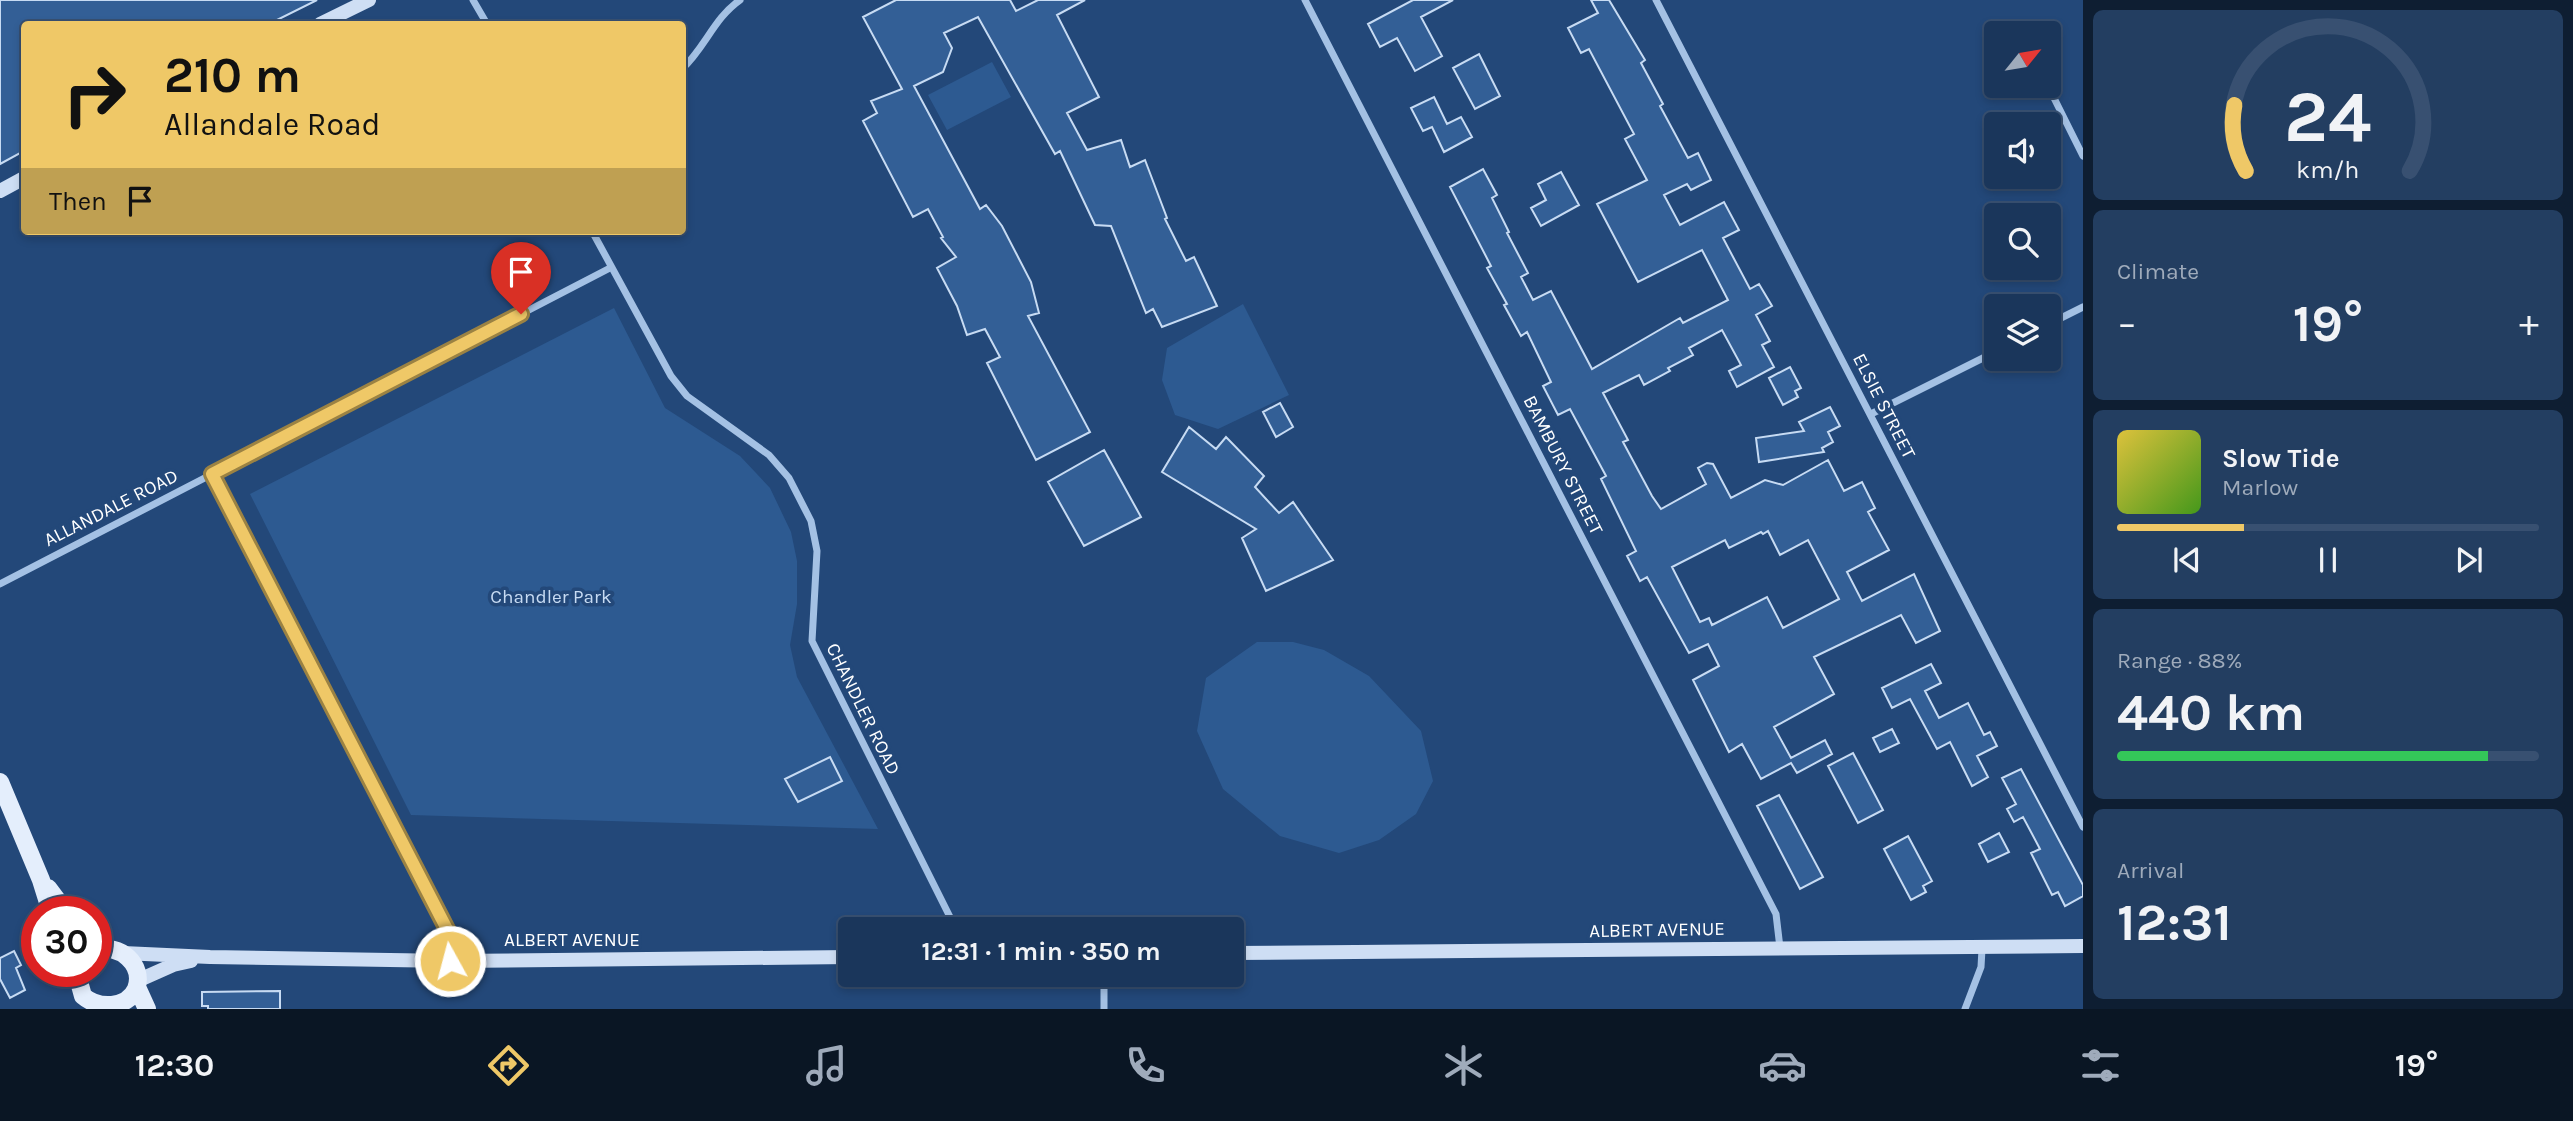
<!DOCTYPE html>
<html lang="en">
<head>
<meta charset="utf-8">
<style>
	body { margin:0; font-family:Karla,sans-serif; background:#233e61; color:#f1f3f6; height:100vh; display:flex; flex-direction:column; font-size:26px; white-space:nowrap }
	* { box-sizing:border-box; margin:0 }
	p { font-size:23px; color:#9fabbb }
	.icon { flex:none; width:38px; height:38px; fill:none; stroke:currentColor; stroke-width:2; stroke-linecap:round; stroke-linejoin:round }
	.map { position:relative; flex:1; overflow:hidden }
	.side { display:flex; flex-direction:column; gap:10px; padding:10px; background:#0e1e32; width:490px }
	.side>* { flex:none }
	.guide { position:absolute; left:21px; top:21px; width:665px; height:214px; border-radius:7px; box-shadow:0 4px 10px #0003,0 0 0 2px #385071; background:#efc867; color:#111; overflow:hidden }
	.needle { width:46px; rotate:60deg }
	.tools { position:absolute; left:1984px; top:21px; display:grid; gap:14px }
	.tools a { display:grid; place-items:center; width:77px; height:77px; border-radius:7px; background:#1a365b; box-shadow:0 4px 10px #0003,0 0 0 2px #385071; font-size:35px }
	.speed { position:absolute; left:21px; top:896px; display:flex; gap:14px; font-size:35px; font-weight:700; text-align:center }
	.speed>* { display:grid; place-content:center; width:91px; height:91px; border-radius:50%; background:#1a365b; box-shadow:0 4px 10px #0003,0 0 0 2px #385071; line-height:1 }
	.speed .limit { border:10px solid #d22; background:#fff; color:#111 }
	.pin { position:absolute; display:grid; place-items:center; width:60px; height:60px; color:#fff; margin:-72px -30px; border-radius:50% 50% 50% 0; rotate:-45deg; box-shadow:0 0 7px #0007 }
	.pin .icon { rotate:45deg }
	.me { position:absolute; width:77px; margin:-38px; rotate:353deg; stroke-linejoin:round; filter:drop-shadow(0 0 5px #0008) }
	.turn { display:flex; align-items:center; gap:24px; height:147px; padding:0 28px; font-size:32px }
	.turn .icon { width:91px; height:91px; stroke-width:2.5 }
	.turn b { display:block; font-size:49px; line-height:60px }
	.then { display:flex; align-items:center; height:66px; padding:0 28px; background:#0003; gap:14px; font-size:26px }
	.big { font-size:52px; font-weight:700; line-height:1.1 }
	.side .card { flex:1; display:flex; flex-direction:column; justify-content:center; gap:10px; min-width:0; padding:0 24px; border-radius:10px; background:#233e61 }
	.side .dial { align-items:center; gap:0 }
	.dial svg { height:182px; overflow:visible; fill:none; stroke:#385071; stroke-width:7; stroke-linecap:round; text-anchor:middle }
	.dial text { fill:#f1f3f6; stroke:none }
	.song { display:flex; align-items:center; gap:21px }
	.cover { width:84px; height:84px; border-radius:10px; background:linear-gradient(135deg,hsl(50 70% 55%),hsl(100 70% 35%)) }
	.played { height:7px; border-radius:4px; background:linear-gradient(90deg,#efc867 30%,#385071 30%) }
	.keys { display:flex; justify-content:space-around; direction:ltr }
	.heat { display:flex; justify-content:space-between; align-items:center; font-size:38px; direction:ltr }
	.charge { height:10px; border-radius:5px; background:linear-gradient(90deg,#34c759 88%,#385071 0) }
	.trip { position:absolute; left:838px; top:917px; width:406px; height:70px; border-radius:7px; background:#1a365b; box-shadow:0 4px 10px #0003,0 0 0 2px #385071; font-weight:700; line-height:70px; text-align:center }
	.tabs { display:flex; height:112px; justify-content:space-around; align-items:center; background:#0a1624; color:#9fabbb }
	.tabs .icon { width:49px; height:49px }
	.tabs .active { color:#efc867 }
	.tabs b { font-size:32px; color:#f1f3f6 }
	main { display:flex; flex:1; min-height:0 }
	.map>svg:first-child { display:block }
	.green { fill:#2d5a91 }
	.building { fill:#335f96; stroke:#c7dbf3; stroke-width:2; fill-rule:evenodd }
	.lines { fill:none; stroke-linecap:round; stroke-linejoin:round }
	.street { stroke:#a4c1e4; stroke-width:7 }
	.secondary { stroke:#cedef4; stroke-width:14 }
	.primary { stroke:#e4eefc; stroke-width:18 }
	.route-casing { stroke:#9b8243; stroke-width:18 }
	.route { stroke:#efc867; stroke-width:12 }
	.labels { text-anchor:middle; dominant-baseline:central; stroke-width:7; stroke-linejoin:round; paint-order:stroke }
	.street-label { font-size:19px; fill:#fff; stroke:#234879 }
	.park-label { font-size:19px; fill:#c7dbf3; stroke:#234879 }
</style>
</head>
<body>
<main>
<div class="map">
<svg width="2083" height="1009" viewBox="0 0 2083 1009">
	<rect width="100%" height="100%" fill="#234879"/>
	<path class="green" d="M992,62L1011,97L947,130L928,95Z
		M1243,304L1289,395L1218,429L1175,415L1162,380L1167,348Z
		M614,308L665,408L740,456L770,488L791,532L797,561V604L790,645L797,677L878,829L411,815L250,494Z
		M1257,642H1293L1324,650L1369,676L1421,731L1433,781L1416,814L1379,840L1339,853L1280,836L1223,789L1197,731L1206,678Z"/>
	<path class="building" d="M0,0H317L269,24H24V151L0,164Z
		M896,0H1010L1016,11L1038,0H1085L1057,15L1099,97L1067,113L1087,150L1121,140L1130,167L1145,160L1167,218L1165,219L1186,261L1194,257L1217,306L1162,327L1153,309L1146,313L1111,226L1095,225L1060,151L1055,154L978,17L944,33L952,48L943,72L914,86L980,209L986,205L1002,226L1031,282L1039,313L1028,316L1090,432L1036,460L987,363L1000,357L985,329L967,335L957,306L937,268L956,257L941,238L943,237L928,209L913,217L863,121L877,113L871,101L902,89L863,17Z
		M1413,0H1453L1421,17L1442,56L1415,71L1397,38L1380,47L1368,24Z
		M1591,0H1609L1645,60L1641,63L1663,104L1660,106L1688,158L1698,153L1711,180L1691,190L1687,184L1664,195L1680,225L1724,202L1739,230L1723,238L1750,289L1759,284L1772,306L1756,315L1770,341L1762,345L1774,367L1737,387L1729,371L1741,365L1722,330L1689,348L1693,355L1668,368L1670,371L1644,385L1639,375L1603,393L1628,440L1623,442L1652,496L1661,509L1706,484L1698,468L1707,463L1713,464L1731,498L1765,480L1783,485L1828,460L1844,491L1862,482L1875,508L1868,512L1889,550L1847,572L1862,601L1914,574L1940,631L1916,643L1901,615L1814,657L1834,694L1774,727L1791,758L1825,740L1832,754L1797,773L1791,763L1761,779L1742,744L1729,752L1693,680L1719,666L1708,644L1689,653L1647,577L1640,581L1627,556L1636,551L1601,479L1606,476L1570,409L1558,415L1543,386L1551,382L1527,332L1521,336L1504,305L1507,304L1487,268L1491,266L1450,187L1483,169L1497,195L1492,198L1509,232L1507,233L1528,273L1521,277L1533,300L1551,291L1592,369L1680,318L1683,323L1728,300L1702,250L1638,282L1597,204L1647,180L1625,139L1634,134L1589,49L1581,53L1568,28L1598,13ZM1768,531L1780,555L1808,540L1839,599L1783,628L1767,597L1712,625L1709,618L1700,622L1672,567L1725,540L1729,548L1761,532L1763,534Z
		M1479,54L1500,96L1475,109L1453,68Z
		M1434,97L1447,124L1461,117L1472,137L1444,152L1432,127L1423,131L1411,108Z
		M1561,172L1579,205L1541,226L1531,208L1546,200L1538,184Z
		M1790,367L1801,388L1795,391L1798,397L1783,405L1769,378Z
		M1280,403L1293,427L1276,437L1263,412Z
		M1830,407L1840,426L1828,432L1833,442L1822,448L1824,452L1759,462L1756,438L1804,431L1799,422Z
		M1189,427L1216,449L1226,437L1264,476L1255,487L1279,513L1293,502L1333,560L1266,591L1242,538L1256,529L1162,472Z
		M1104,450L1141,517L1084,546L1048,482Z
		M1931,664L1941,683L1925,691L1939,718L1968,703L1984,735L1990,732L1997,746L1977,756L1988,777L1972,786L1950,742L1937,749L1910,699L1892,708L1882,688Z
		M1892,729L1899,743L1880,752L1873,738Z
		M1853,753L1883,810L1858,823L1828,766Z
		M830,757L842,781L798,802L785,779Z
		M2021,769L2083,885V896L2065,906L2058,892L2052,895L2031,853L2040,849L2023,817L2014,822L2007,809L2016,804L2002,778Z
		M1779,795L1823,877L1800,889L1757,806Z
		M1999,833L2009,852L1988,862L1979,844Z
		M1908,836L1932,881L1923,886L1926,892L1911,900L1884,849Z
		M14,951L21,965L16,968L25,990L10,998L0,979V958Z
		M280,991V1009H208V1006H202V992Z"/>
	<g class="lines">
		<path class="street" d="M473,0L487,24
			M1305,0L1776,914L1780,948
			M1656,0L2083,827
			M682,69C705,48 714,18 740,0
			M2048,86L2083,156
			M592,231L671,376L687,396L769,455L789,478L811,521L817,551L812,641L956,929
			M2049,324L2083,307
			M1871,414L1997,351
			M212,474L450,935V961
			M0,584L610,268
			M1104,975V1009
			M1965,1009L1981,967L1982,949"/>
		<path class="secondary" d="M320,24L369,0
			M0,191L24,178
			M123,953L210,957L450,961L850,957
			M1232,953L2083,946
			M137,981L173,965L191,961"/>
		<path class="primary" d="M0,782L41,880L51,912
			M48,888L66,912
			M79,971L78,978L83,996C98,1009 127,1009 136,989C145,965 119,942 96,951
			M137,987L147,1009"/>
	</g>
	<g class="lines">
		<g class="route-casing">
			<path id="route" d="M450,961V935L212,474L521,314"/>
		</g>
		<use href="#route" class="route"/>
	</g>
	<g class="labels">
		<g class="street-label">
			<text transform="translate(1884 406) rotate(63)">ELSIE STREET</text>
			<text transform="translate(1563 465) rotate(63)">BAMBURY STREET</text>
			<text transform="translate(111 508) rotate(-27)">ALLANDALE ROAD</text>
			<text transform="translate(863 709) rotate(64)">CHANDLER ROAD</text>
			<text transform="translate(1657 930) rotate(-1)">ALBERT AVENUE</text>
			<text x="572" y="940">ALBERT AVENUE</text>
		</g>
		<g class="park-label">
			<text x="551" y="597">Chandler Park</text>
		</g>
	</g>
</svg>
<div class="tools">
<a><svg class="needle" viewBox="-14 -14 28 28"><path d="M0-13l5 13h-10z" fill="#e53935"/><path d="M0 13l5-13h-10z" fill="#9fabbb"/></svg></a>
<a><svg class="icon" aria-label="sound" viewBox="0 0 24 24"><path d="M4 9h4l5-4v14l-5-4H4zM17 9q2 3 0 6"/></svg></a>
<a><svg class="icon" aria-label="search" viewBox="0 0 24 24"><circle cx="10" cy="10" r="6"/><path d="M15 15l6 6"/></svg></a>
<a><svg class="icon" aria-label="layers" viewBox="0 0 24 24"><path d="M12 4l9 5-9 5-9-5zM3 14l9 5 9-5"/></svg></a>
</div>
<div class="speed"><div class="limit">30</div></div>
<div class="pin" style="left:521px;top:314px;background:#d93025"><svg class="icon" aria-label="arrive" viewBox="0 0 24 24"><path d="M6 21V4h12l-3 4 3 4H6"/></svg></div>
<svg class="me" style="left:450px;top:961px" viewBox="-20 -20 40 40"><circle r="17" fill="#efc867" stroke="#fff" stroke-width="3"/><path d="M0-11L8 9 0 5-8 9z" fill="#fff"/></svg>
<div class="trip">12:31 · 1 min · 350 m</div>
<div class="guide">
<div class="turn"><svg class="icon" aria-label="right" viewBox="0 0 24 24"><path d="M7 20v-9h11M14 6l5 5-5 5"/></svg><div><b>210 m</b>Allandale Road</div></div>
<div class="then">Then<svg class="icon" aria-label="arrive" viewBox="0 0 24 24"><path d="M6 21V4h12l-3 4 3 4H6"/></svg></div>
</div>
</div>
<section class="side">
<div class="card dial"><svg viewBox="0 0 100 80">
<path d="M14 69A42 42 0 1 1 86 69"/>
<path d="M14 69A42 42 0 0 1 9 40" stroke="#efc867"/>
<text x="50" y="56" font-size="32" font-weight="700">24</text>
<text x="50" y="72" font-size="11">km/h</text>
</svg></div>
<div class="card"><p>Climate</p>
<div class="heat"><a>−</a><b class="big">19°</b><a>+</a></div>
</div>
<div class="card">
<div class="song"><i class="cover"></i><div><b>Slow Tide</b><p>Marlow</p></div></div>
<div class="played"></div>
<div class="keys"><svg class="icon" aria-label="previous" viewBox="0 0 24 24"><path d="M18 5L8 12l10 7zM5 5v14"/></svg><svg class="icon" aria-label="pause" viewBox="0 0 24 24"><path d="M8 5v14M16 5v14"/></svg><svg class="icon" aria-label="next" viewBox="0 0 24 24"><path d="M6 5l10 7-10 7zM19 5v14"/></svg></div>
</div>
<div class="card"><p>Range · 88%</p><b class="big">440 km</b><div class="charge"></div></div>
<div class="card"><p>Arrival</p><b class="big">12:31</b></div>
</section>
</main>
<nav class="tabs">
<b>12:30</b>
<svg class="icon active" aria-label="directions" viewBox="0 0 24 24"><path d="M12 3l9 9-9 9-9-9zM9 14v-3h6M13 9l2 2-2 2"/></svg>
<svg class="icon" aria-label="music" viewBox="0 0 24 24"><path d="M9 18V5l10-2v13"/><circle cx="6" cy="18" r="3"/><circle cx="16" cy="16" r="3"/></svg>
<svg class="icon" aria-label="phone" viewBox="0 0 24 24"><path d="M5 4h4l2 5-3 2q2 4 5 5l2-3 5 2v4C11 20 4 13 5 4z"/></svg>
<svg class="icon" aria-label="climate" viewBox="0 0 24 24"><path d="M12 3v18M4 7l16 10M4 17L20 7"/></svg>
<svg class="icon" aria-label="car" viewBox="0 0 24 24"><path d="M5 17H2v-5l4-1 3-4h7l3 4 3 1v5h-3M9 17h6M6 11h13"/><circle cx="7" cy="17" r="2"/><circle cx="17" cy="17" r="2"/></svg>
<svg class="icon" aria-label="filters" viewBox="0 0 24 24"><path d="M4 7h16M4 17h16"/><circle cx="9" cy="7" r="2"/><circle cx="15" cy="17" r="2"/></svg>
<b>19°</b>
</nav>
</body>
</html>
